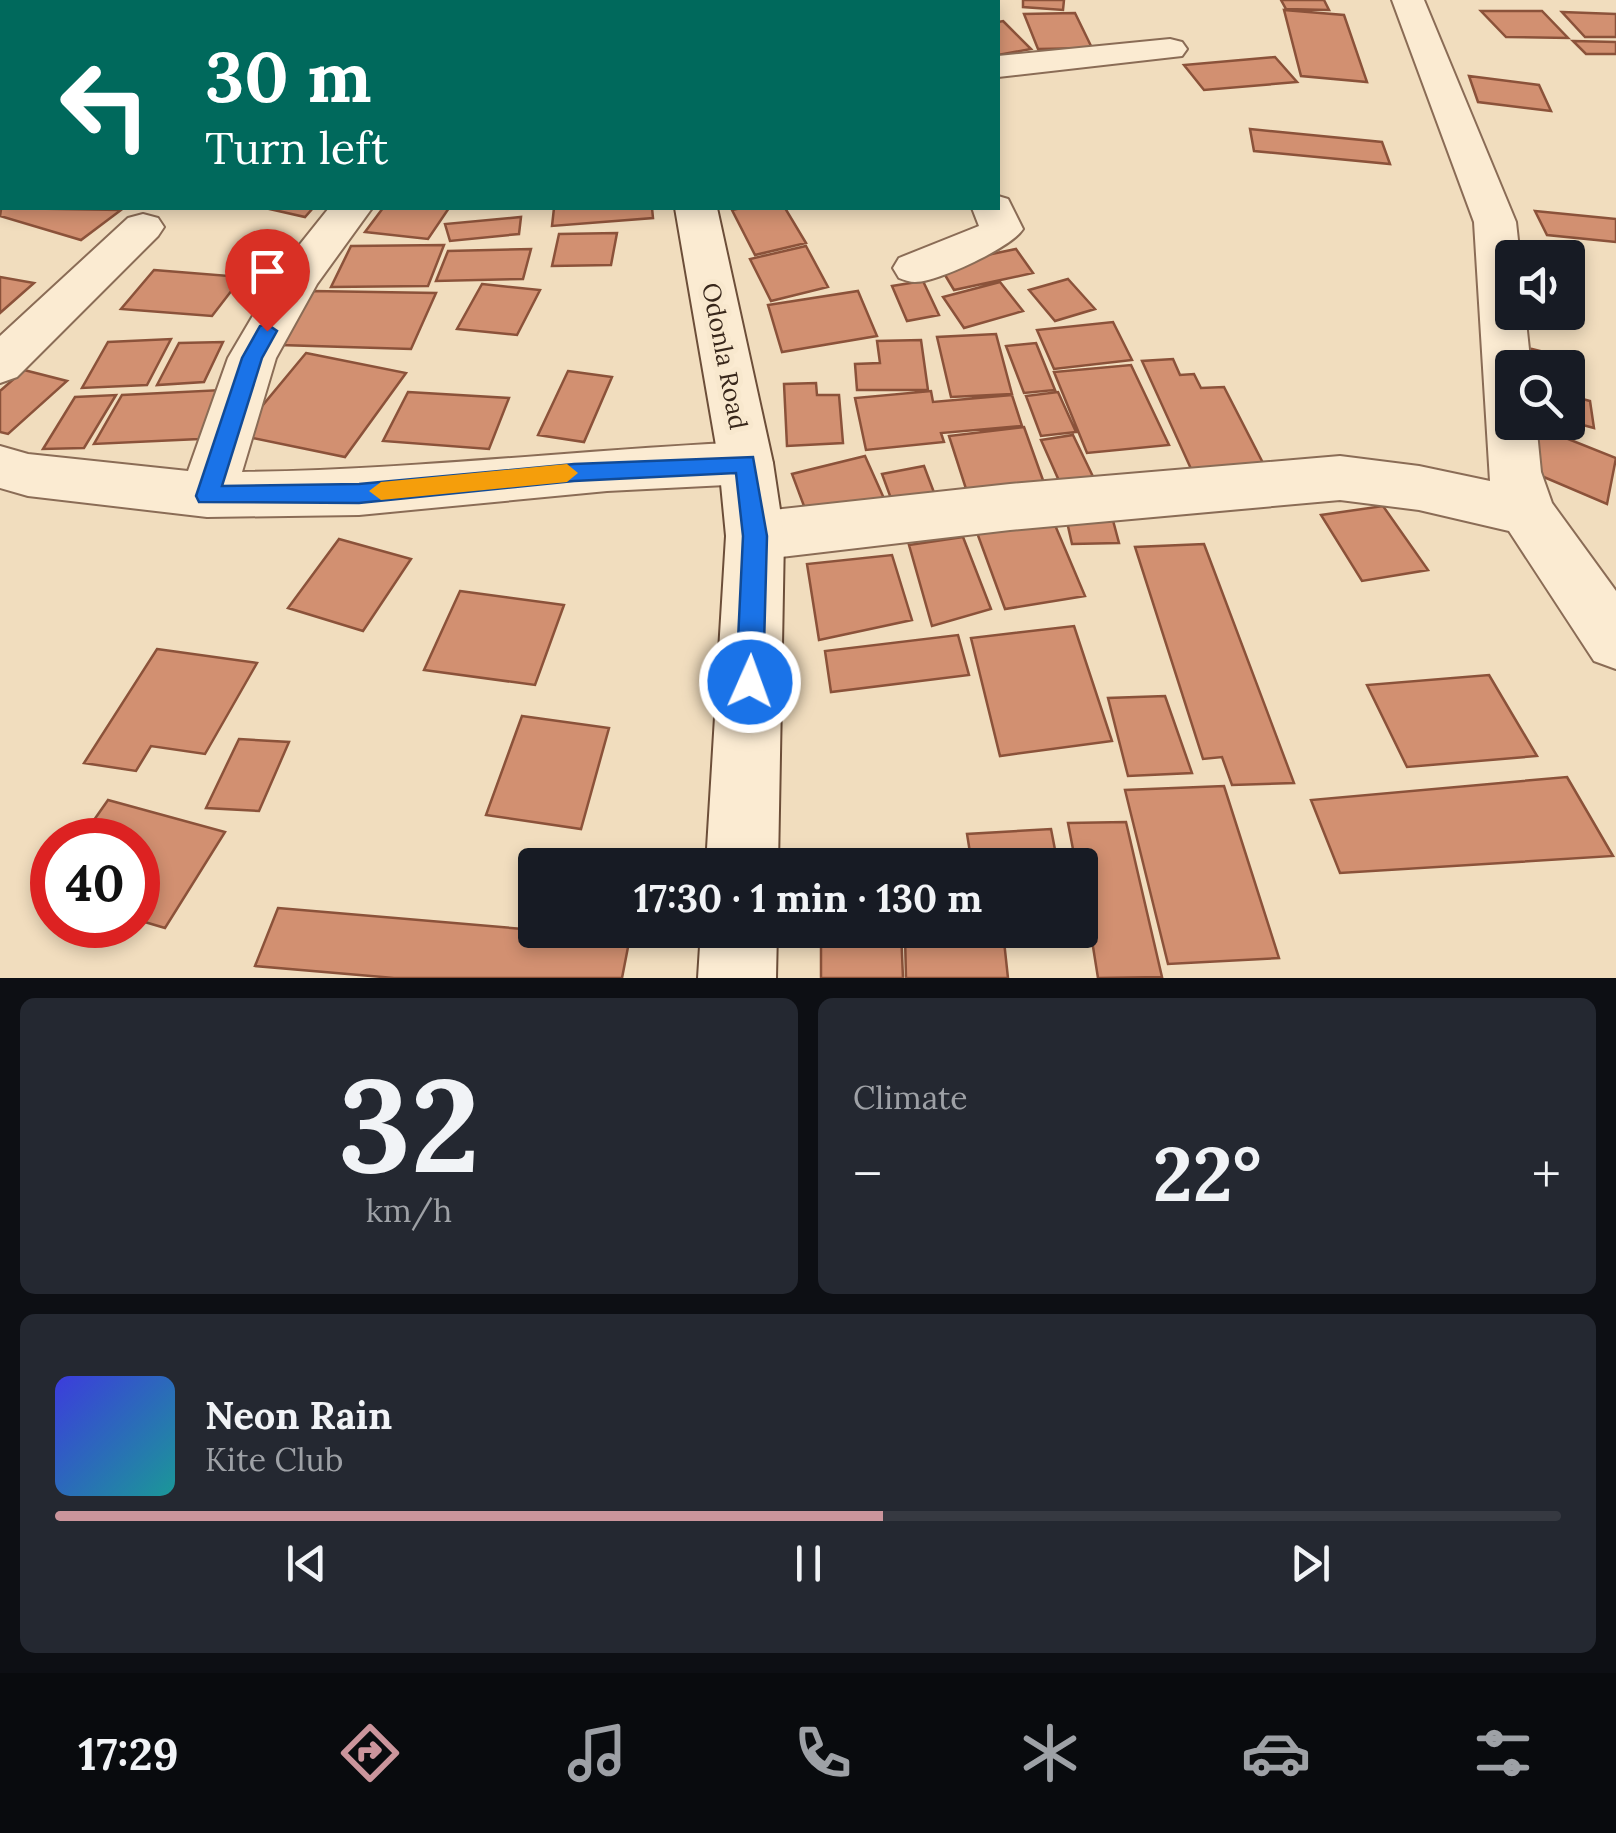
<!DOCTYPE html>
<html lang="en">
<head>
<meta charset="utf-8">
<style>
	body { margin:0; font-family:Lora,serif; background:#242831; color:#f1f3f6; height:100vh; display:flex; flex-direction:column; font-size:38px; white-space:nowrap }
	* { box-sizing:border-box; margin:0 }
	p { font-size:32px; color:#9ea1a6 }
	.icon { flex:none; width:55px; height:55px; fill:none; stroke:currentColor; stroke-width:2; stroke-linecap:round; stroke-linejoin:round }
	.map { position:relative; height:978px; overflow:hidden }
	.side { display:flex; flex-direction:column; gap:20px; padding:20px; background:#0d0f14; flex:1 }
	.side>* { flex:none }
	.hud { position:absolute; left:0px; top:0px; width:1000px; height:210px; box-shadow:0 5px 15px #0003; background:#00695c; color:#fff; overflow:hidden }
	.tools { position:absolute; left:1495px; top:240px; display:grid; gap:20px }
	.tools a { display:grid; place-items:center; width:90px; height:90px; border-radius:10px; background:#171b24; box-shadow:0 5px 15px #0003; font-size:50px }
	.speed { position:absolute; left:30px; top:818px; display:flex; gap:20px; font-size:50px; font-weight:700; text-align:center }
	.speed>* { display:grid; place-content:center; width:130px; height:130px; border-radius:50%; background:#171b24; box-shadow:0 5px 15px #0003; line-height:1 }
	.speed .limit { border:15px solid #d22; background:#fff; color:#111 }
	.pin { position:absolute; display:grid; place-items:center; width:85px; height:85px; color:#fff; margin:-102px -42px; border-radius:50% 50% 50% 0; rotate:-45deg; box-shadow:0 0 10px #0007 }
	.pin .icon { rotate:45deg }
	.me { position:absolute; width:110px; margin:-55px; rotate:2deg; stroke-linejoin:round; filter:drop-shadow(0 0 8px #0008) }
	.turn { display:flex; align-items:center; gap:35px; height:210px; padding:0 40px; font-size:45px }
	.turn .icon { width:130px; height:130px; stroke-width:2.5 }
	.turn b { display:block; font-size:70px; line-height:85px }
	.big { font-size:75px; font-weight:700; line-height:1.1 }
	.side .card { flex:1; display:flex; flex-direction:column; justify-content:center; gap:15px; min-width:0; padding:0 35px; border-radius:15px; background:#242831 }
	.side .dial { align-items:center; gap:0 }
	.dial b { font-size:130px; line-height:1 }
	.song { display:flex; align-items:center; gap:30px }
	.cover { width:120px; height:120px; border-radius:15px; background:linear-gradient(135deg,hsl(240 70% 55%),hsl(180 70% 35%)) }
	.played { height:10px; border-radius:5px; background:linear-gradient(90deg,#cb959c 55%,#363941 55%) }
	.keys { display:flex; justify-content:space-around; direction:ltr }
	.heat { display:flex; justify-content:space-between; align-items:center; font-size:55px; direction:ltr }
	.side .tiles { flex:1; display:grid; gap:20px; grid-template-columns:1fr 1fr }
	.card:last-child { grid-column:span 2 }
	.trip { position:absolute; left:518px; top:848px; width:580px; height:100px; border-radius:10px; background:#171b24; box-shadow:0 5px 15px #0003; font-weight:700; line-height:100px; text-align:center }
	.tabs { display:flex; height:160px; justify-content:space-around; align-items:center; background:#090b0e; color:#9ea1a6 }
	.tabs .icon { width:70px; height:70px }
	.tabs .on { color:#cb959c }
	.tabs b { font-size:45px; color:#f1f3f6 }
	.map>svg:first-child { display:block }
	.building { fill:#d29071; stroke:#8b523a; stroke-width:2.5 }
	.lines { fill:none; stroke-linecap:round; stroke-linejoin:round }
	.street-casing { stroke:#8a6c56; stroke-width:4 }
	.secondary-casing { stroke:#6c4e39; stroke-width:4 }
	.street { fill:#fbebd2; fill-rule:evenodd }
	.secondary { fill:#fbebd2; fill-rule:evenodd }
	.route { fill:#1a73e8; stroke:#114b97; stroke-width:2.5 }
	.slow { fill:#f59e0b }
	.labels { text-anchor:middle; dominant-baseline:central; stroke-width:10; stroke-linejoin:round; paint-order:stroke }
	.street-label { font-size:25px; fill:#38271b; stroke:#f8e8ce }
</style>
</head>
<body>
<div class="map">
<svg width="1616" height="978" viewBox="0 0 1616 978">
	<rect width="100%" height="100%" fill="#f1ddbe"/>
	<path class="building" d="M1023,0H1064L1063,10L1023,7Z
		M1281,0H1324L1329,10L1286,9Z
		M1284,10L1344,15L1367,82L1301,76Z
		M1481,11H1542L1568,38L1506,37Z
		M1562,12L1616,14V37H1585Z
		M1075,13L1092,48L1038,49L1024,14Z
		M1003,21L1031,49L998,55V22Z
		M1573,41L1616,42V54H1586Z
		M1275,57L1297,82L1204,90L1184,65Z
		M1469,76L1539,85L1551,111L1478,102Z
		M1250,129L1382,142L1390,164L1254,151Z
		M2,203V208L121,210L81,240L0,216Z
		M265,208H313L305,217Z
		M383,208H449L428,239L365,232Z
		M554,208H652L653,218L552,226Z
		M741,208H785L806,243L755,255L732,210Z
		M1535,211L1616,219V242L1547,235Z
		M521,217L519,234L450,241L445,224Z
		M617,233L611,265L552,266L559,234Z
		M444,245L428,286L331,287L351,246Z
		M806,246L828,287L771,301L750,259Z
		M531,249L523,279L436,281L448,251Z
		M1016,249L1033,273L954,290L939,265Z
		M154,270L242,277L212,316L121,309Z
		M0,277L34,283L0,313Z
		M1068,279L1095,309L1055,321L1029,290Z
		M923,281L939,315L907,321L892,286Z
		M1000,282L1023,311L964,328L943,297Z
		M482,284L540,290L517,335L457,329Z
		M312,291L436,293L411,349L281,345Z
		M858,291L877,336L782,352L768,305Z
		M1113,322L1132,360L1054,369L1037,330Z
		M996,334L1012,394L951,397L937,337Z
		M171,339L147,385L82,388L108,342Z
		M921,340L928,390H857L855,364L880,363L877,341Z
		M223,342L204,382L157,385L179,343Z
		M1036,343L1055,390L1024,393L1006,346Z
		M1532,349L1556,355L1557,368H1533Z
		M306,353L406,373L345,457L238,435Z
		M1173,359L1180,375L1194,374L1201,388L1224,387L1264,465L1192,471L1142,361Z
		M1131,365L1169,445L1087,453L1054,372Z
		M24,370L67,381L8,434L0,432V391Z
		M568,371L612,377L584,442L538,435Z
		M816,383L817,395H839L843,443L787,446L784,384Z
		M222,390L199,439L94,444L122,395Z
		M931,391L933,402L1012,395L1022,426L941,433L944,442L866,450L855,398Z
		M408,392L509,398L489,449L383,441Z
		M1058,392L1076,432L1041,436L1026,396Z
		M116,395L84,448L43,449L75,397Z
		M1568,395L1590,401L1594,428L1568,421Z
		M1024,427L1044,483L967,492L949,436Z
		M1538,427L1616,458L1607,504L1525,469Z
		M1073,435L1098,487L1064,492L1041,440Z
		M865,456L886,503L810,522L792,474Z
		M924,466L938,503L896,512L882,474Z
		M1383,506L1428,570L1362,581L1321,515Z
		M1065,513H1111L1119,543L1072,544Z
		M1052,518L1085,596L1005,609L976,530Z
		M963,537L991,609L932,626L909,545Z
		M339,539L411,559L363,631L288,608Z
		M1204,544L1294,783L1232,785L1222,757L1203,759L1135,547Z
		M892,555L912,620L819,640L807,564Z
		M460,591L564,605L535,685L424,670Z
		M1074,626L1112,741L1000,756L971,638Z
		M958,635L969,675L831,692L825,651Z
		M157,649L257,663L205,754L151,746L136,771L84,763Z
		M1489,675L1537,756L1407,767L1367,685Z
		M1165,696L1192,773L1128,776L1108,698Z
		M522,716L609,728L581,829L486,815Z
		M239,739L289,742L259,811L206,808Z
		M1567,777L1613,856L1340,873L1311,800Z
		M1224,786L1279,958L1168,964L1125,790Z
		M108,800L225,832L165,928L138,920V840H80Z
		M1126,822L1162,977L1098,978L1080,865H1076L1068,823Z
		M1051,829L1058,865H972L967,834Z
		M278,908L535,930L630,937L622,978H394L255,966Z
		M821,930H901L903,978H821Z
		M905,936L1004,941L1008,978H906Z"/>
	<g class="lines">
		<g class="street-casing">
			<path id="street" d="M1392,0H1424L1516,222L1520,258H1512V312H1525L1531,368H1512V422H1536L1541,472L1552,503L1616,591V669L1594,661L1509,531L1419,510L1340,500L1010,530L755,560L735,553L726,536L735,519L755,512L1010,484L1340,456L1419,466L1490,481L1474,222Z
				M1170,39L1182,42L1187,49L1182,56L998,77V56Z
				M998,196L1008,199L1023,229C1012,247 938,282 915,282C910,282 904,280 899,278L893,268L899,258L979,226L972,208H998Z
				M329,208H372L317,284L276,358L242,472C410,470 578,450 746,442L765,448L773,463L765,478L746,484L607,491L359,515L207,517L28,496L0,488V446L28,454L188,471L228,358L281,268Z
				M143,214L158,218L164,227L158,236L17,377L0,383V336L128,218Z"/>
		</g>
		<g class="secondary-casing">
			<path id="secondary" d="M689,0H721V2H689Z
				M675,208H717L773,463L784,536L778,865H706L726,536L719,463Z
				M701,930H777L776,978H698Z"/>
		</g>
		<use href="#street" class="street"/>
		<use href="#secondary" class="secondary"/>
	</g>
	<path class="route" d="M267,324L277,331L262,358L222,486L359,484L574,464L753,457L767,536L763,682L759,691L750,695L740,691L736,682L743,536L736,473L574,481L359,503L199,502L196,496L242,358L260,326Z"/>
	<path class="slow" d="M567,464L578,473L567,482L381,500L369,491L381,482Z"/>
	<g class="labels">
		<g class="street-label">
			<text transform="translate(725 356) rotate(79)">Odonla Road</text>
		</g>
	</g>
</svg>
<div class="tools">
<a><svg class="icon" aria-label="sound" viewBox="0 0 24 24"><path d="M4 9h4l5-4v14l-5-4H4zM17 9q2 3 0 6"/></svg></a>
<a><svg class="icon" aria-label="search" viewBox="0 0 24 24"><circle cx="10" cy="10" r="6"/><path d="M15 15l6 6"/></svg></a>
</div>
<div class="speed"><div class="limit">40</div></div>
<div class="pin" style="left:267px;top:331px;background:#d93025"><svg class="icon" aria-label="arrive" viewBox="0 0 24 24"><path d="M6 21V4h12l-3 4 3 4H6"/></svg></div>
<svg class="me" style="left:750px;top:682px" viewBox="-20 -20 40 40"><circle r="17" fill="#1a73e8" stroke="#fff" stroke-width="3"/><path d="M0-11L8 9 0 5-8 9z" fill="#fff"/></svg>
<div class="trip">17:30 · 1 min · 130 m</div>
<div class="hud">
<div class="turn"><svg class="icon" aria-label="left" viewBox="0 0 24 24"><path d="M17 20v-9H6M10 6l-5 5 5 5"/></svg><div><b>30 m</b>Turn left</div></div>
</div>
</div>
<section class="side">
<div class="tiles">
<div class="card dial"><b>32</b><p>km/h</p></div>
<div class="card"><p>Climate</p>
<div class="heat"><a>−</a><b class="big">22°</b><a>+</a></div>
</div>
<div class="card">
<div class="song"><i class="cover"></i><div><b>Neon Rain</b><p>Kite Club</p></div></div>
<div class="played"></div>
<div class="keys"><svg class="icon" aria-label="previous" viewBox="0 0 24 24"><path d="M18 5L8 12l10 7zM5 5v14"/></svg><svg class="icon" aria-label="pause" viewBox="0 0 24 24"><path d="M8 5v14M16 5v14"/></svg><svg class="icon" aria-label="next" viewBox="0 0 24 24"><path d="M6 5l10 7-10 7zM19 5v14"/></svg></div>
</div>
</div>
</section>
<nav class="tabs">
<b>17:29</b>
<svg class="icon on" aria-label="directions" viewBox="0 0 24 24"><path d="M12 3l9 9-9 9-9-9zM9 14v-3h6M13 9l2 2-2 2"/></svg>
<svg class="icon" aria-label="music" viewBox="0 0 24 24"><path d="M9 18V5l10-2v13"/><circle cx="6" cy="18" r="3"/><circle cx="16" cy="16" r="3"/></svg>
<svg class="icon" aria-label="phone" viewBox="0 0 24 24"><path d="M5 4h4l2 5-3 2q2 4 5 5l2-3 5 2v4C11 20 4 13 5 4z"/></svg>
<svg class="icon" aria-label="climate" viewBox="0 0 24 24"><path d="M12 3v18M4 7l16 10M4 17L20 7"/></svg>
<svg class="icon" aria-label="car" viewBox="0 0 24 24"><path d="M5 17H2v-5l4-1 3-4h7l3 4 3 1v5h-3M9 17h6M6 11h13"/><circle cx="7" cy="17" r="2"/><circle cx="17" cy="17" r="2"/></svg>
<svg class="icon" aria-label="filters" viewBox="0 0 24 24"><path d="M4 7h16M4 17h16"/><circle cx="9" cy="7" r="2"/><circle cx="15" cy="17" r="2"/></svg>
</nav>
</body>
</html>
